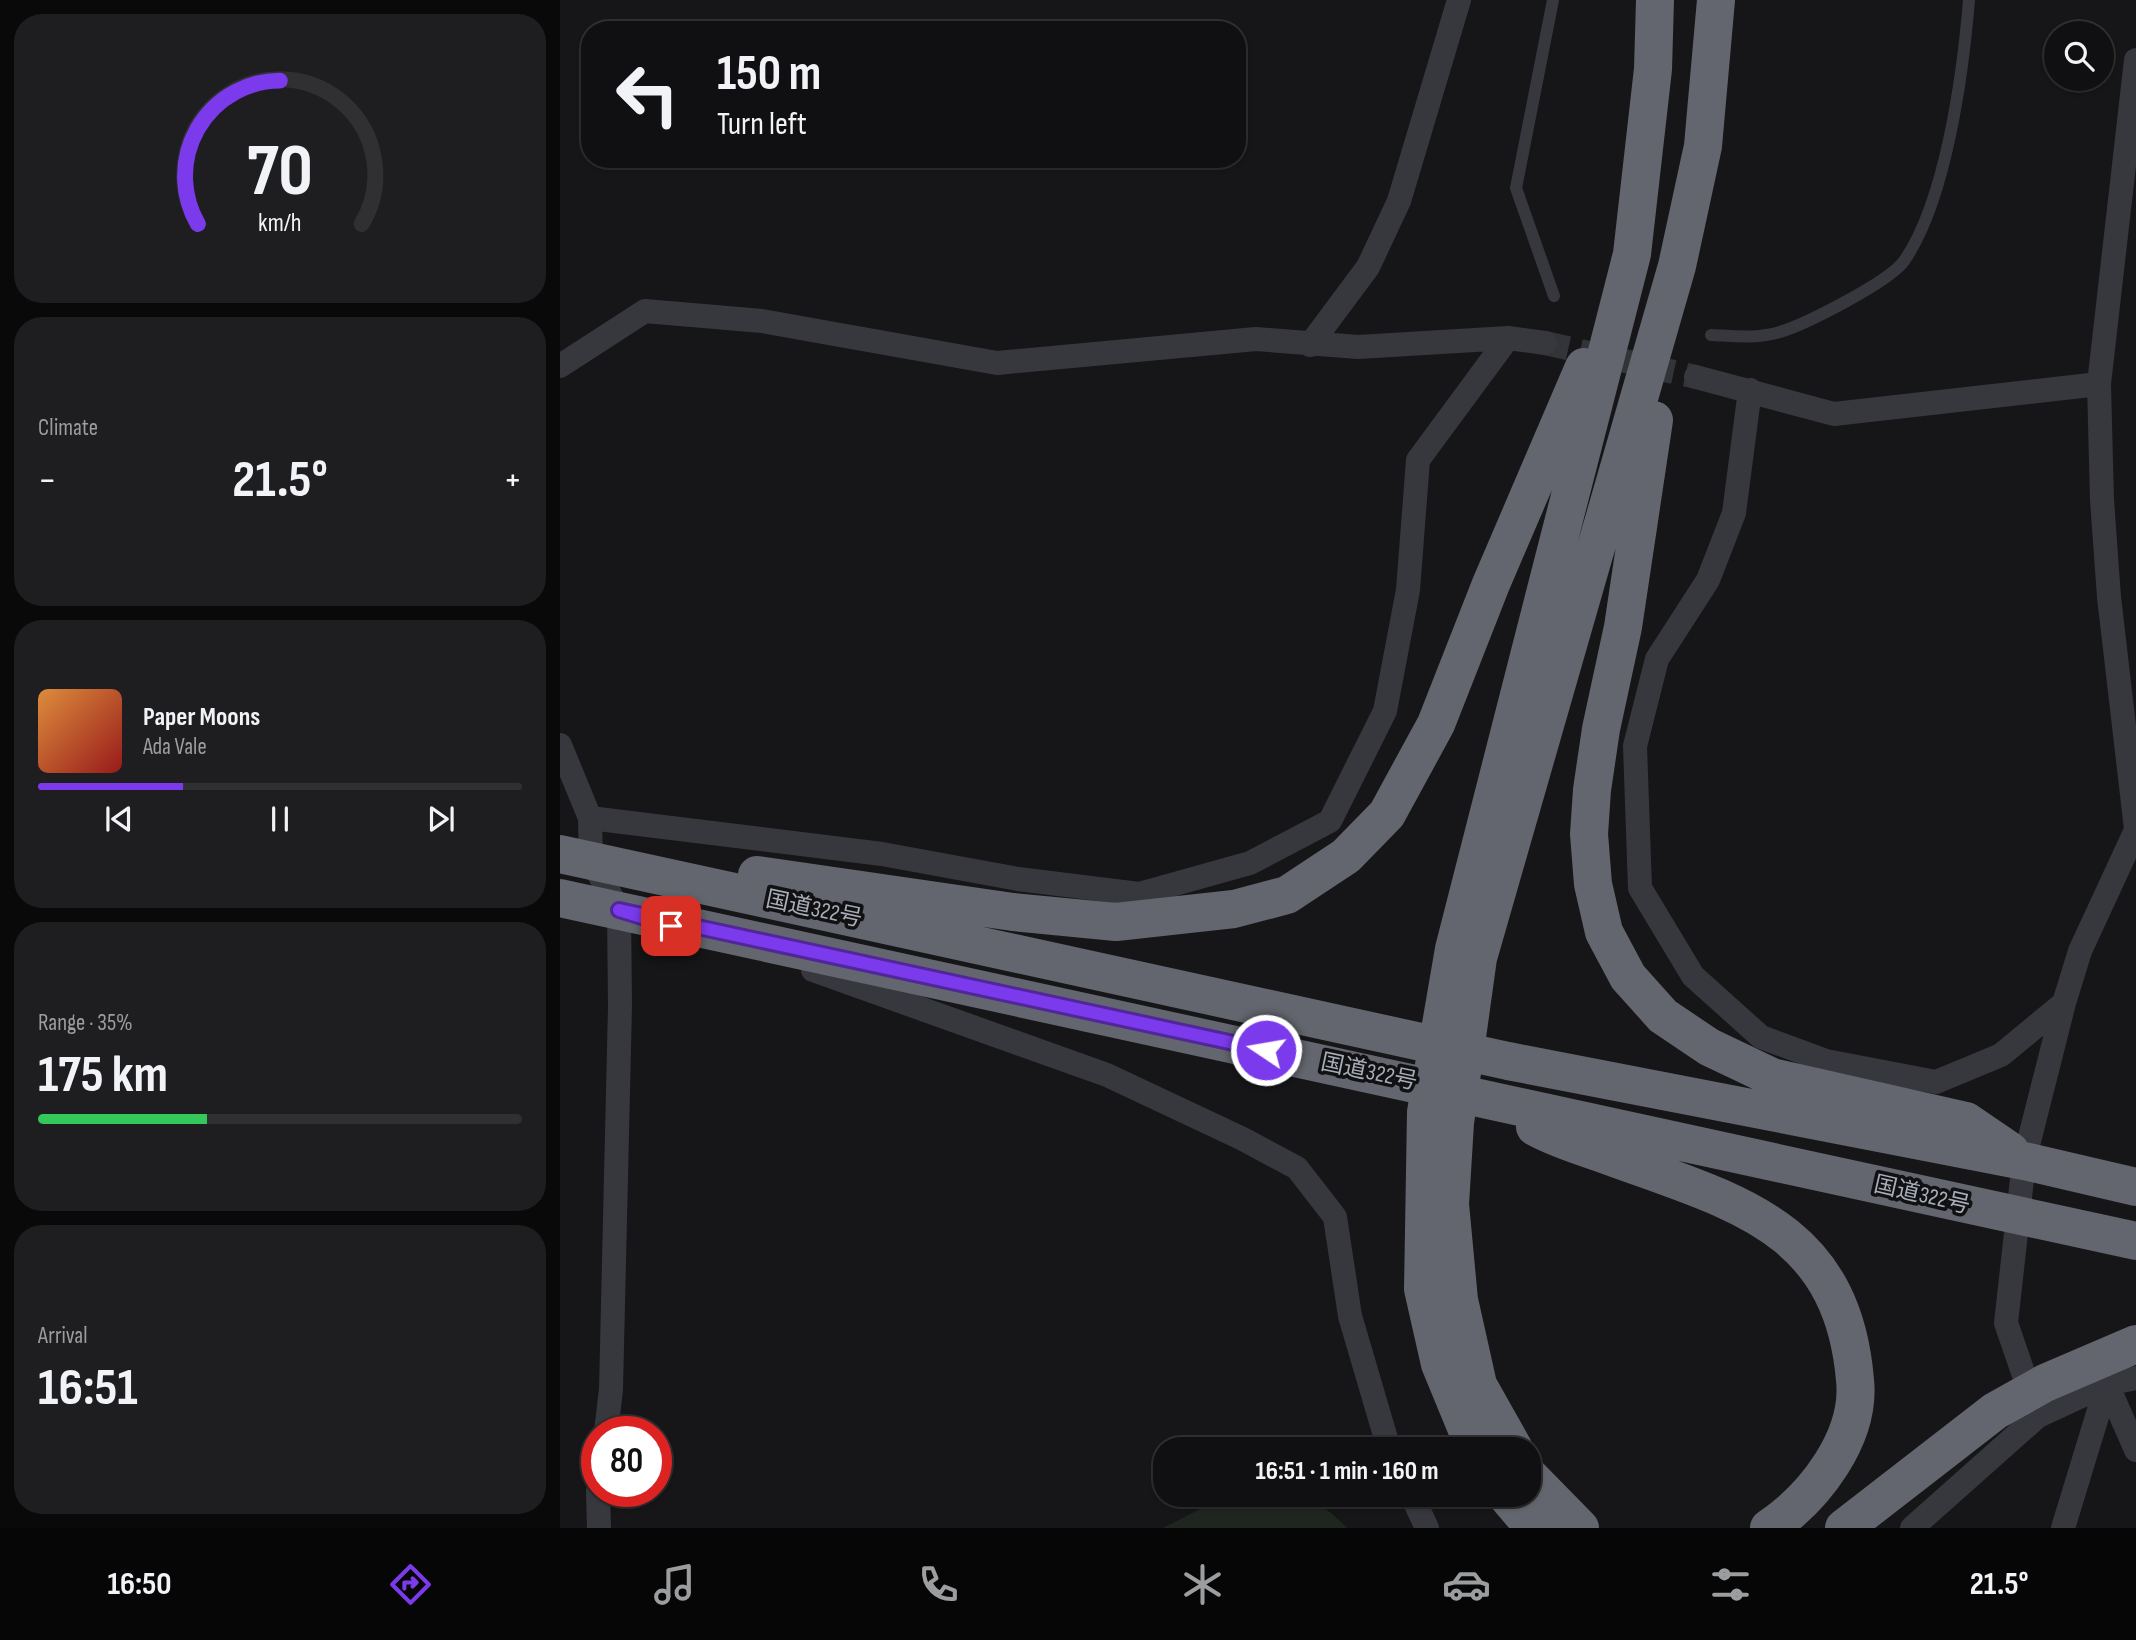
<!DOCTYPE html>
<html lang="en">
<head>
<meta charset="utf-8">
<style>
	body { margin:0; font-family:"Sofia Sans Condensed","Noto Sans JP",sans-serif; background:#1e1e20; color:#f1f3f6; height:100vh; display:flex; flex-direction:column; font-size:26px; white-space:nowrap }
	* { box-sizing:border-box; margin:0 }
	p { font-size:23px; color:#9c9d9f }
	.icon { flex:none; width:38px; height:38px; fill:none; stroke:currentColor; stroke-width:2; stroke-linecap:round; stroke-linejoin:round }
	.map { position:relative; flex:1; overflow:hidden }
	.side { display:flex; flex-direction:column; gap:14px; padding:14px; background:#09090a; width:560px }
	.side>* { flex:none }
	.guide { position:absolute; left:21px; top:21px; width:665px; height:147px; border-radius:28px; box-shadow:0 2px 5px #0004,0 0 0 2px #303032; background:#101012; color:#f1f3f6; overflow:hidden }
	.tools { position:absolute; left:1484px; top:21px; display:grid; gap:14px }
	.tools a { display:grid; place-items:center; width:70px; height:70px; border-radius:50%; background:#101012; box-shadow:0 2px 5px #0004,0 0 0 2px #303032; font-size:35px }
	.speed { position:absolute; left:21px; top:1416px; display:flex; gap:14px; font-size:35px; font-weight:700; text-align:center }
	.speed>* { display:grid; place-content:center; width:91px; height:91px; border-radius:50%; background:#101012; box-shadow:0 2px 5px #0004,0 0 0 2px #303032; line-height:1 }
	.speed .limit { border:10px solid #d22; background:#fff; color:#111 }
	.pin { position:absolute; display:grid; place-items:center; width:60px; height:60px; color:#fff; margin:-30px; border-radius:14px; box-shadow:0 4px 10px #0006 }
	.me { position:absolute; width:77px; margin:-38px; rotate:282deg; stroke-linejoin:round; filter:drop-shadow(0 0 5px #0008) }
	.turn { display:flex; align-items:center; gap:24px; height:147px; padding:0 21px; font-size:32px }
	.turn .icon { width:91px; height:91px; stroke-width:2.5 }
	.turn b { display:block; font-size:49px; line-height:60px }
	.big { font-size:52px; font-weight:700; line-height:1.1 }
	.side .card { flex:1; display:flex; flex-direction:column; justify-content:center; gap:10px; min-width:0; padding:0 24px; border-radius:28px; background:#1e1e20 }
	.side .dial { align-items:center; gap:0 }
	.dial svg { height:182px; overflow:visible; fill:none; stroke:#303032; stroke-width:7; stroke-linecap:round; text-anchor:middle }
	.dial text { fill:#f1f3f6; stroke:none }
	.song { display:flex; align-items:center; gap:21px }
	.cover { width:84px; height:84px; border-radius:10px; background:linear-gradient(135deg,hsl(30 70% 55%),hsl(0 70% 35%)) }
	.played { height:7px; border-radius:4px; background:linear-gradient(90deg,#7c3aed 30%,#303032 30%) }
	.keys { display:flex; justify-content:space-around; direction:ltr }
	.heat { display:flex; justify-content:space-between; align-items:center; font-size:38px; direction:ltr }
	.charge { height:10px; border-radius:5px; background:linear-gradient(90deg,#34c759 35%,#303032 0) }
	.trip { position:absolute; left:593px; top:1437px; width:388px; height:70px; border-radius:28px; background:#101012; box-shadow:0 2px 5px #0004,0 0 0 2px #303032; font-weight:700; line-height:70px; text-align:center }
	.tab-bar { display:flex; height:112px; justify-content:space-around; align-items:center; background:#060607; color:#9c9d9f }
	.tab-bar .icon { width:49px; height:49px }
	.tab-bar .on { color:#7c3aed }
	.tab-bar b { font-size:32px; color:#f1f3f6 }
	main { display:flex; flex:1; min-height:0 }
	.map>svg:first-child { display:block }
	.green { fill:#1e261f }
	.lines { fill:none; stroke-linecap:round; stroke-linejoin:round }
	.street-tunnel { stroke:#333438; stroke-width:24; stroke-dasharray:24 12; stroke-linecap:butt }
	.lane { stroke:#37383d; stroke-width:12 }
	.street { stroke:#37383d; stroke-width:24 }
	.highway { stroke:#63666e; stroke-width:38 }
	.route-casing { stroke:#51269a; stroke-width:18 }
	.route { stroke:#7c3aed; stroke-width:12 }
	.labels { text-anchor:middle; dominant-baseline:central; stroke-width:7; stroke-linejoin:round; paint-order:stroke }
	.street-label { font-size:23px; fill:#a8adb8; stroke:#111113 }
</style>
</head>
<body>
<main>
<section class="side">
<div class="card dial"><svg viewBox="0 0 100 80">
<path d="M14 69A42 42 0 1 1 86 69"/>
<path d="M14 69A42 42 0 0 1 50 6" stroke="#7c3aed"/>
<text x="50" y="56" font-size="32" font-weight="700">70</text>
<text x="50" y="72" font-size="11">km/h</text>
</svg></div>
<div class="card"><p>Climate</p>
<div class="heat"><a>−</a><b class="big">21.5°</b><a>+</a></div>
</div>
<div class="card">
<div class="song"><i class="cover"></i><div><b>Paper Moons</b><p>Ada Vale</p></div></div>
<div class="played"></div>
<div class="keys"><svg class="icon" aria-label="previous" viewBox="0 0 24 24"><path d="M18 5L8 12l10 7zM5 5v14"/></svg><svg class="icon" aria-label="pause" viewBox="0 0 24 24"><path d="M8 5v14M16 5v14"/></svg><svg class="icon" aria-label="next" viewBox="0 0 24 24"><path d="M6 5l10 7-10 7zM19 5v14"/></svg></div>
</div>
<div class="card"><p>Range · 35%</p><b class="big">175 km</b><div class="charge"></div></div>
<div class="card"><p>Arrival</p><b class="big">16:51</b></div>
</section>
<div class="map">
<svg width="1576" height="1528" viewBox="0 0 1576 1528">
	<rect width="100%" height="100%" fill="#161618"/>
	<path class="green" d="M669,1494C722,1494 747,1485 787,1528H603Z"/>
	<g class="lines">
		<path class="street-tunnel" d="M985,343L1136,377"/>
		<path class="lane" d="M993,0L956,188L994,296
			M1151,335C1174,336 1198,339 1220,332C1246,324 1329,282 1344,261C1386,201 1403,73 1409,0"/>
		<path class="street" d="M1576,60L1539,384L1542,500L1549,597L1576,829
			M750,345L808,267L839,201L899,0
			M0,366L85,311L202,321L437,363L696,339L798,347L948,338L985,343
			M1136,377L1274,414L1539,384
			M1190,390L1174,513L1148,580L1097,659L1075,746L1080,888L1133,976L1201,1037L1266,1061L1376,1082L1441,1055L1504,1003
			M0,745L30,818L31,860L59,910L60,1006L51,1389L46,1432
			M30,818L322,854L458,879L579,894L690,863L770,821L825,711L848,590L858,460L948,338
			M253,970L547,1075L683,1139L737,1168L775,1217L790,1316L829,1449
			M1547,1384L1576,1450
			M1478,1416L1446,1323L1464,1161L1504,1003L1520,951L1576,830
			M38,1491L39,1528
			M851,1494L867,1528
			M1352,1528L1478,1416L1547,1384L1576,1378
			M1503,1528L1547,1384"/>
		<path class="highway" d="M1094,420L1063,627L1041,729L1032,790L1029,834L1033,884L1044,932L1068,977L1103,1016L1149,1047L1212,1077L1406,1121L1450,1151
			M0,854L948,1061L1464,1161L1576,1187
			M197,875L453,912L556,922L674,909L727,895L786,856L827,814L876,724L931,584L1024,367
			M0,898L1576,1241
			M975,1127C998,1140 1024,1147 1049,1156C1174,1202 1282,1225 1295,1380C1301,1437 1255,1497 1209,1528
			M915,1449L880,1364L863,1289L866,1112L894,949L1072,254L1093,69L1095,0
			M954,1449L918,1385L899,1300L890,1204L895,1123L918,958L1117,266L1143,146L1156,0
			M970,1477L1020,1528
			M945,1494L974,1528
			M1284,1528L1435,1411L1485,1383L1576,1344"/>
	</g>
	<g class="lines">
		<g class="route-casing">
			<path id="route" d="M111,926L59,910L706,1050"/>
		</g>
		<use href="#route" class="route"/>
	</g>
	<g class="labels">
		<g class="street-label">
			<text transform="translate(254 909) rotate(12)">国道322号</text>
			<text transform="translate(809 1072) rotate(12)">国道322号</text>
			<text transform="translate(1362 1195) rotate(13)">国道322号</text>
		</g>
	</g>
</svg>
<div class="tools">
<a><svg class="icon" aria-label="search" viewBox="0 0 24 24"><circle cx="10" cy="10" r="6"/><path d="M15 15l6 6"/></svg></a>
</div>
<div class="speed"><div class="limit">80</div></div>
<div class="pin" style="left:111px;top:926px;background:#d93025"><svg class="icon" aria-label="arrive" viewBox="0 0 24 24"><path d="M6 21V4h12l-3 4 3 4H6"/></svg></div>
<svg class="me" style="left:706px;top:1050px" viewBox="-20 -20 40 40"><circle r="17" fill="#7c3aed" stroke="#fff" stroke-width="3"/><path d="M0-11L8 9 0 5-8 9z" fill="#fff"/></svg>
<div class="trip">16:51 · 1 min · 160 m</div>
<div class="guide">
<div class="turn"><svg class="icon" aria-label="left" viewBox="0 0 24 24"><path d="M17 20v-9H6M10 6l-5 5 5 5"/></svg><div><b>150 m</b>Turn left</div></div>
</div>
</div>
</main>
<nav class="tab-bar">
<b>16:50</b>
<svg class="icon on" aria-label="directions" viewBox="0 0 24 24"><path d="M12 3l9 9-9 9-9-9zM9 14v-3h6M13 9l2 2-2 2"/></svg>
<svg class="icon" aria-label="music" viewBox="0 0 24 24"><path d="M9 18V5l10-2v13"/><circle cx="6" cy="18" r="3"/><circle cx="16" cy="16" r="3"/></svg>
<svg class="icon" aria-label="phone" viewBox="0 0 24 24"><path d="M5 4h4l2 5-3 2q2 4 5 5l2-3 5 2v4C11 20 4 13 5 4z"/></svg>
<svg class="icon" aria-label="climate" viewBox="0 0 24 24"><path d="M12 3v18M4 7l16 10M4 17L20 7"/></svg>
<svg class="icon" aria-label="car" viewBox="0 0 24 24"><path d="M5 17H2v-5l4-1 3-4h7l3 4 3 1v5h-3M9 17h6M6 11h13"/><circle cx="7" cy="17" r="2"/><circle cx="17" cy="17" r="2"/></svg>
<svg class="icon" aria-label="filters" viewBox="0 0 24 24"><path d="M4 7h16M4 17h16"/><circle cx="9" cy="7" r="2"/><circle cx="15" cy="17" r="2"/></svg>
<b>21.5°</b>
</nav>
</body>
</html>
